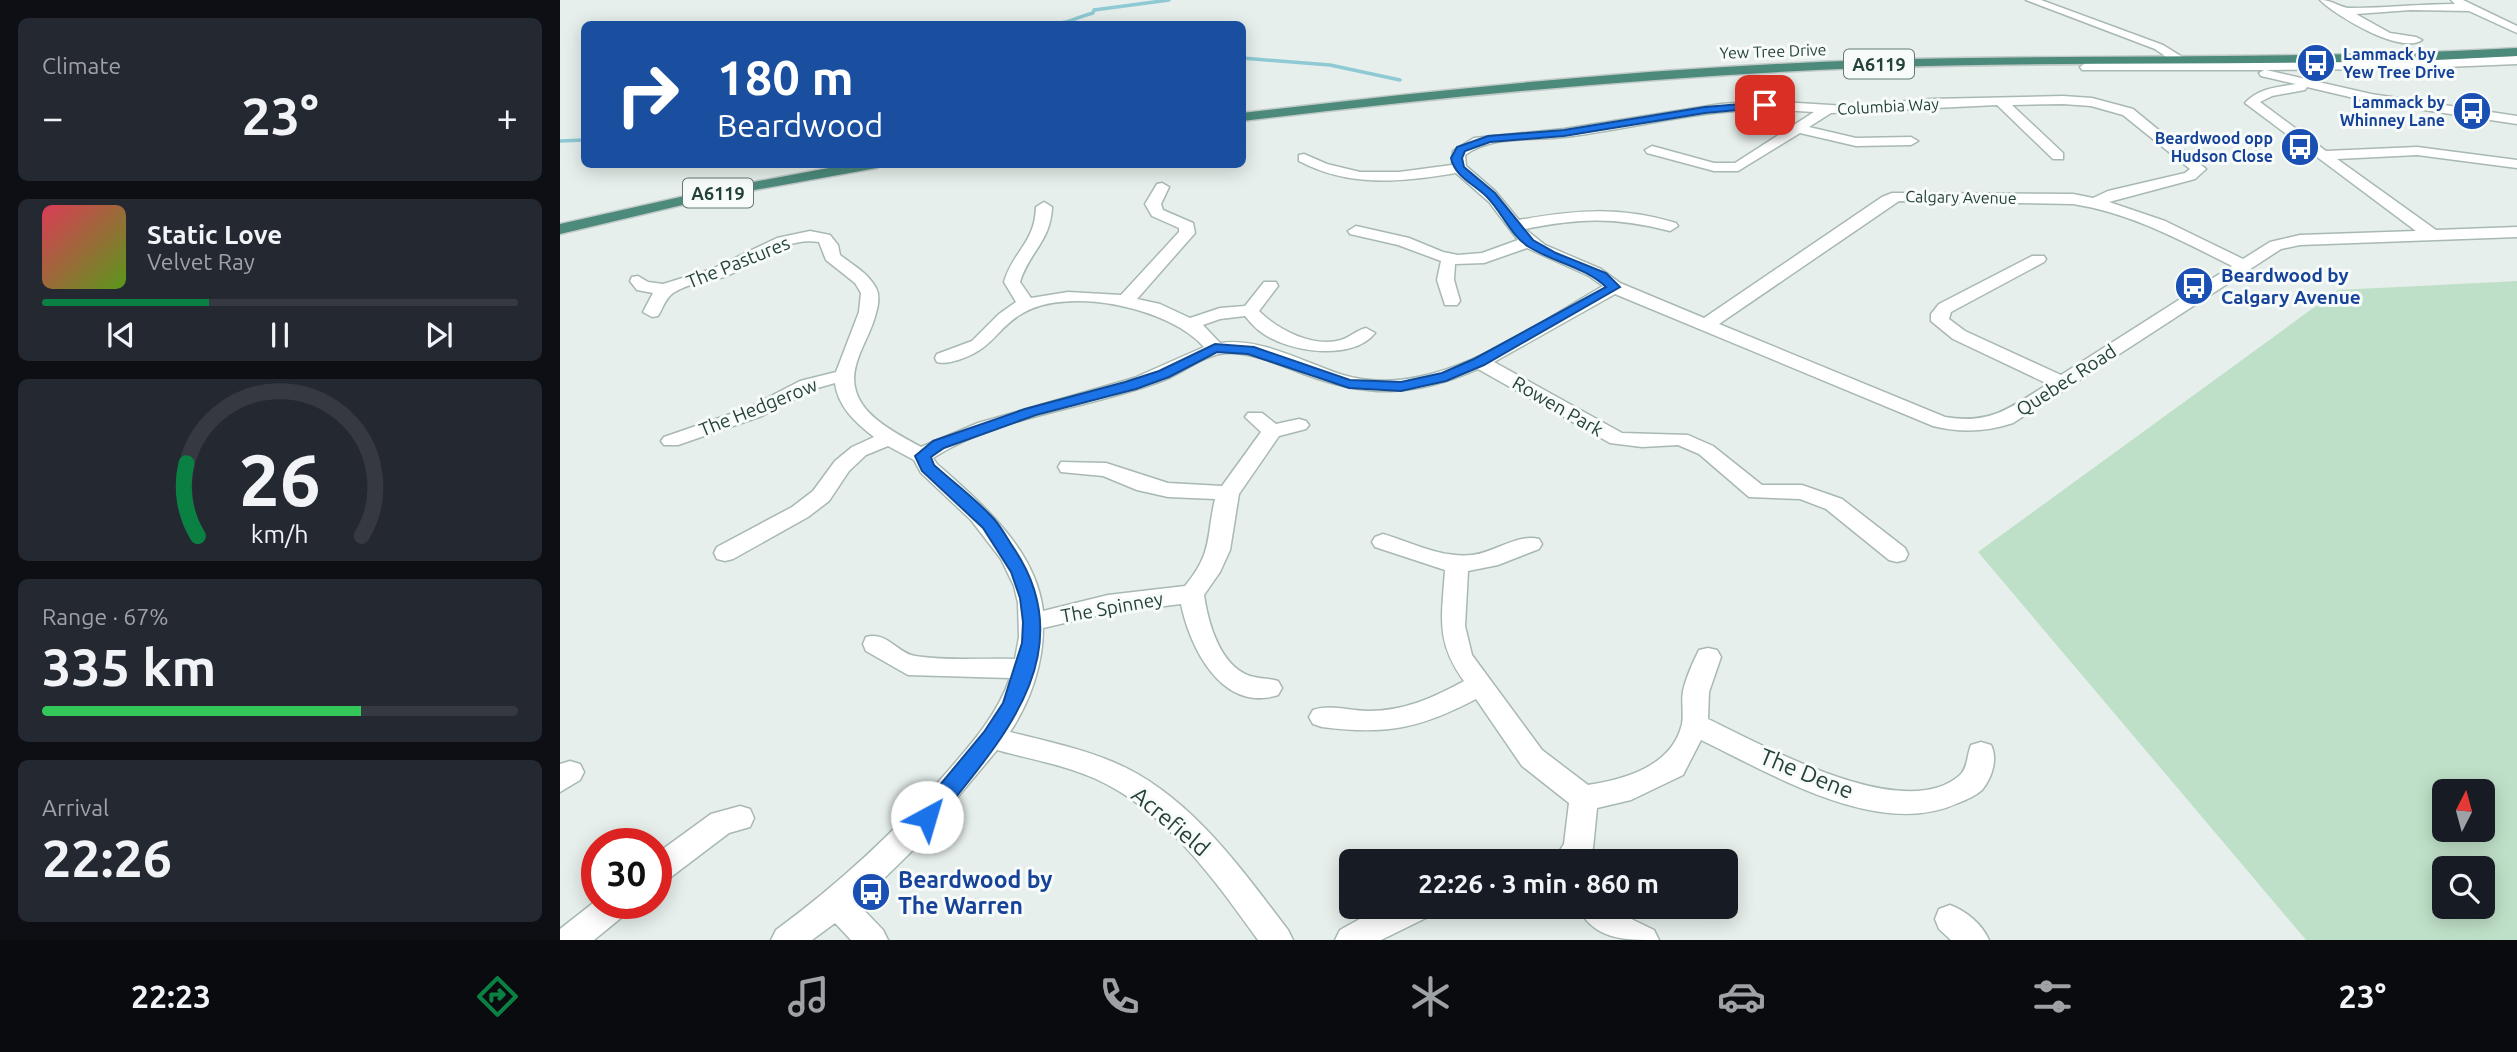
<!DOCTYPE html>
<html lang="en">
<head>
<meta charset="utf-8">
<style>
	body { margin:0; font-family:Ubuntu,sans-serif; background:#242831; color:#f1f3f6; height:100vh; display:flex; flex-direction:column; font-size:26px; white-space:nowrap }
	* { box-sizing:border-box; margin:0 }
	p { font-size:23px; color:#9ea1a6 }
	.icon { flex:none; width:38px; height:38px; fill:none; stroke:currentColor; stroke-width:2; stroke-linecap:round; stroke-linejoin:round }
	.map { position:relative; flex:1; overflow:hidden }
	.drawer { display:flex; flex-direction:column; gap:18px; padding:18px; background:#0d0f14; width:560px }
	.drawer>* { flex:none }
	.hud { position:absolute; left:21px; top:21px; width:665px; height:147px; border-radius:10px; box-shadow:0 4px 18px #0003; background:#1a4fa0; color:#fff; overflow:hidden }
	.needle { width:46px; rotate:6deg }
	.tools { position:absolute; left:1872px; top:779px; display:grid; gap:14px }
	.tools a { display:grid; place-items:center; width:63px; height:63px; border-radius:10px; background:#171b24; box-shadow:0 4px 18px #0003; font-size:35px }
	.speed { position:absolute; left:21px; top:828px; display:flex; gap:14px; font-size:35px; font-weight:700; text-align:center }
	.speed>* { display:grid; place-content:center; width:91px; height:91px; border-radius:50%; background:#171b24; box-shadow:0 4px 18px #0003; line-height:1 }
	.speed .limit { border:10px solid #d22; background:#fff; color:#111 }
	.pin { position:absolute; display:grid; place-items:center; width:60px; height:60px; color:#fff; margin:-30px; border-radius:14px; box-shadow:0 4px 10px #0006 }
	.me { position:absolute; width:77px; margin:-38px; rotate:39deg; stroke-linejoin:round; filter:drop-shadow(0 0 5px #0008) }
	.turn { display:flex; align-items:center; gap:24px; height:147px; padding:0 21px; font-size:32px }
	.turn .icon { width:91px; height:91px; stroke-width:2.5 }
	.turn b { display:block; font-size:49px; line-height:60px }
	.big { font-size:52px; font-weight:700; line-height:1.1 }
	.drawer .card { flex:1; display:flex; flex-direction:column; justify-content:center; gap:10px; min-width:0; padding:0 24px; border-radius:10px; background:#242831 }
	.drawer .dial { align-items:center; gap:0 }
	.dial svg { height:182px; overflow:visible; fill:none; stroke:#363941; stroke-width:7; stroke-linecap:round; text-anchor:middle }
	.dial text { fill:#f1f3f6; stroke:none }
	.song { display:flex; align-items:center; gap:21px }
	.cover { width:84px; height:84px; border-radius:10px; background:linear-gradient(135deg,hsl(350 70% 55%),hsl(90 70% 35%)) }
	.played { height:7px; border-radius:4px; background:linear-gradient(90deg,#0b8043 35%,#363941 35%) }
	.keys { display:flex; justify-content:space-around; direction:ltr }
	.heat { display:flex; justify-content:space-between; align-items:center; font-size:38px; direction:ltr }
	.charge { height:10px; border-radius:5px; background:linear-gradient(90deg,#34c759 67%,#363941 0) }
	.trip { position:absolute; left:779px; top:849px; width:399px; height:70px; border-radius:10px; background:#171b24; box-shadow:0 4px 18px #0003; font-weight:700; line-height:70px; text-align:center }
	.dock { display:flex; height:112px; justify-content:space-around; align-items:center; background:#090b0e; color:#9ea1a6 }
	.dock .icon { width:49px; height:49px }
	.dock .on { color:#0b8043 }
	.dock b { font-size:32px; color:#f1f3f6 }
	main { display:flex; flex:1; min-height:0 }
	.map>svg:first-child { display:block }
	.green { fill:#bfe0c8; fill-rule:evenodd }
	.lines { fill:none; stroke-linecap:round; stroke-linejoin:round }
	.stream { stroke:#8ec9d4; stroke-width:3.5 }
	.minor-casing { stroke:#a8b8b2; stroke-width:3 }
	.trunk-casing { stroke:#c2cac8; stroke-width:3 }
	.minor { fill:#fff; fill-rule:evenodd }
	.trunk { fill:#4c8a7c; fill-rule:evenodd }
	.route { fill:#1a73e8; stroke:#114b97; stroke-width:2 }
	.labels { text-anchor:middle; dominant-baseline:central; stroke-width:6; stroke-linejoin:round; paint-order:stroke }
	.far-street-label { font-size:16px; fill:#24423a; stroke:#f7fbf9 }
	.far-transit-label { font-size:16px; font-weight:bold; fill:#164399; stroke:#f7fbf9; text-anchor:end }
	.shield { fill:#f7fbf9; stroke:#637a73; stroke-width:2 }
	.shield-label { font-size:18px; font-weight:bold; fill:#24423a }
	.street-label { font-size:19px; fill:#24423a; stroke:#f7fbf9 }
	.transit-label { font-size:19px; font-weight:bold; fill:#164399; stroke:#f7fbf9; text-anchor:start }
	.near-street-label { font-size:23px; fill:#24423a; stroke:#f7fbf9 }
	.near-transit-label { font-size:23px; font-weight:bold; fill:#164399; stroke:#f7fbf9; text-anchor:start }
</style>
</head>
<body>
<main>
<section class="drawer">
<div class="card"><p>Climate</p>
<div class="heat"><a>−</a><b class="big">23°</b><a>+</a></div>
</div>
<div class="card">
<div class="song"><i class="cover"></i><div><b>Static Love</b><p>Velvet Ray</p></div></div>
<div class="played"></div>
<div class="keys"><svg class="icon" aria-label="previous" viewBox="0 0 24 24"><path d="M18 5L8 12l10 7zM5 5v14"/></svg><svg class="icon" aria-label="pause" viewBox="0 0 24 24"><path d="M8 5v14M16 5v14"/></svg><svg class="icon" aria-label="next" viewBox="0 0 24 24"><path d="M6 5l10 7-10 7zM19 5v14"/></svg></div>
</div>
<div class="card dial"><svg viewBox="0 0 100 80">
<path d="M14 69A42 42 0 1 1 86 69"/>
<path d="M14 69A42 42 0 0 1 9 37" stroke="#0b8043"/>
<text x="50" y="56" font-size="32" font-weight="700">26</text>
<text x="50" y="72" font-size="11">km/h</text>
</svg></div>
<div class="card"><p>Range · 67%</p><b class="big">335 km</b><div class="charge"></div></div>
<div class="card"><p>Arrival</p><b class="big">22:26</b></div>
</section>
<div class="map">
<svg width="1957" height="940" viewBox="0 0 1957 940">
	<rect width="100%" height="100%" fill="#e6efeb"/>
	<path class="green" d="M1957,281V940H1746L1418,552L1778,290ZM1885,791H1923V830H1885ZM1885,868H1923V906H1885Z"/>
	<g class="lines">
		<path class="stream" d="M488,24C509,24 514,18 533,13L534,10L609,0
			M682,58L770,65L840,80
			M0,141L24,140"/>
		<g class="minor-casing">
			<path id="minor" d="M1466,0H1481L1603,45L1624,58L1625,63L1837,61L1957,56V64L1837,69L1706,70L1811,94L1957,116V124L1811,102L1747,87L1745,90L1712,96L1700,102L1766,151L1857,147L1957,160V168L1857,155L1777,159L1876,230L1957,227V237L1740,245L1721,249L1453,423C1426,432 1401,433 1373,426L1055,294L934,362L1062,433L1128,435L1153,446L1202,485H1242L1282,499L1345,548L1348,554L1345,560L1337,562L1329,560L1266,509L1240,499L1189,497L1139,454L1118,445L1082,447L1050,443L918,369C855,397 808,398 744,374C720,365 693,352 667,353C645,354 624,372 604,380C530,409 441,414 373,458L377,464C421,503 476,549 483,611L548,595L625,586C653,552 646,538 655,499L608,497L577,490L543,476L501,472L498,467L501,462L546,463L608,483L662,486L701,432L685,417L688,413H702L716,424L739,419L746,421L749,425L746,429L719,436L679,494L670,550L660,572L644,595C648,623 660,666 690,676C699,679 709,678 718,681L722,688L718,695C662,713 630,648 621,604L548,613L483,628C483,665 470,702 450,732C485,741 520,748 553,762C628,793 680,867 728,930L733,940H698C654,879 606,811 536,779C505,765 470,759 437,750L356,847L298,904L323,930L328,940H291L275,923L252,940H211L216,930C280,883 336,831 388,771C413,742 437,715 450,678L348,675L306,651L303,644L306,637C327,631 337,653 355,656C387,661 423,658 455,659L459,637L458,603L454,586L441,559L411,520L361,473L354,460L328,446L306,455L289,471L269,501L248,517L173,559L165,561L157,559L154,553L157,547L232,507L253,491L275,461L292,447L314,437C296,423 278,407 275,383L254,389L202,416L118,445H104L101,441L104,437L188,408L240,381L276,372L299,312L301,293L295,283L266,260L259,242C224,236 195,265 164,277C147,282 128,283 113,293C105,299 103,308 98,316L92,317L83,312L93,293L77,290L70,281L72,277L78,276L88,282L103,284L152,269L217,238L250,231L270,235L278,245L280,255C293,265 308,273 316,288C321,298 317,310 314,320C309,335 300,350 296,365C284,409 331,430 361,447L418,423L574,378L644,347C610,308 509,286 463,313C436,328 434,349 398,360C391,362 385,364 377,362L375,358L377,354L412,341L439,314L456,302L444,282C453,251 475,243 476,207L484,202L492,207C491,241 469,252 460,282L471,298L508,292L561,295L619,232V228L592,216L585,204L597,184L602,183L609,187L601,204L603,210L633,223L635,233L577,299L600,304L630,318L660,308L685,306L704,282H716L718,286L699,311C718,330 753,348 781,340C790,337 797,330 806,328L815,333C792,362 727,352 701,332C695,328 690,322 685,316L660,319L643,325L660,343C701,337 745,363 783,375C873,402 969,328 1043,286L1029,276L967,248L924,263L895,264L894,280L900,301L897,305H885L877,280L881,261L838,245L790,234L788,231L796,226L849,238L883,252L898,255L922,253L958,240L929,202L896,173C841,182 790,188 739,161V155L744,154L767,164L800,172H839L892,165L893,151L914,138L1004,129L1161,104L1205,101L1286,106L1371,99L1503,96L1532,98L1573,109L1646,169L1635,179L1549,202L1605,221L1683,259L1710,242L1740,235L1856,231L1685,103C1698,88 1718,87 1736,84L1701,76L1699,73L1704,70H1522L1520,67L1526,63H1615L1595,49ZM1503,104L1531,106L1563,115L1630,169L1625,173L1548,191L1533,198L1513,194L1332,193L1322,197L1144,318L1060,283L1041,269L985,245L965,229C1022,218 1054,217 1110,231L1118,226L1116,223C1058,206 1017,210 959,220L935,191L906,166L905,155C932,135 971,141 1004,137C1057,131 1110,117 1163,112C1194,109 1224,110 1254,112L1175,163H1154L1092,146L1085,150L1087,153L1154,171H1178L1240,133L1296,146L1351,145L1358,141L1351,137L1296,138L1249,127L1271,113L1437,105L1493,159H1503V153L1452,105ZM1339,201L1513,204C1571,213 1620,240 1672,266L1501,375L1405,331L1389,319L1391,312L1484,262L1486,259L1484,256H1472L1379,304L1371,314V321L1393,339L1488,384C1451,407 1431,425 1385,417L1159,324Z
				M1760,0C1773,0 1780,8 1790,8C1825,8 1860,4 1895,4L1891,0H1903L1957,26V33L1909,11L1851,10L1796,14L1830,33L1856,37L1862,40C1841,55 1776,16 1760,0Z
				M823,534C853,543 880,558 912,555C934,553 958,533 979,539L982,544L979,549L938,565L908,571L905,626L912,655L982,750L1028,785C1066,779 1112,766 1122,724C1124,713 1121,702 1123,691C1126,678 1133,662 1139,650L1148,648L1157,650L1161,657L1149,692L1148,719C1205,746 1344,825 1400,775C1408,768 1407,754 1411,745L1421,742L1431,745C1438,759 1432,778 1422,790C1415,796 1406,800 1398,803C1320,840 1212,774 1141,740L1123,775L1071,800L1037,808L1033,848L1025,861H993L1004,844L1009,803L962,766L916,699C859,729 825,735 762,727L753,724L749,717L753,710C770,704 790,711 808,711C844,711 873,698 904,681C875,641 882,617 885,570L815,547L812,542L815,537Z
				M10,761L20,764L24,772L20,780L0,792V764Z
				M180,806L190,809L194,818L190,827L169,833L107,880L96,884V854L151,814Z
				M37,900V903H71L67,913L34,940H0V929Z
				M1390,905C1406,911 1422,924 1429,940H1391L1379,929L1375,919L1379,909Z
				M823,906H874L870,916L821,940H775L780,930Z
				M1017,906H1054L1063,915L1094,930L1099,940C1063,940 1034,940 1017,906Z"/>
		</g>
		<g class="trunk-casing">
			<path id="trunk" d="M1957,48V56L1876,60C1686,66 1495,61 1305,68C1097,76 889,96 682,121V113C891,88 1099,67 1309,60C1525,54 1741,60 1957,48Z
				M290,164H324L317,168L156,197L0,234V224L156,189Z"/>
		</g>
		<use href="#minor" class="minor"/>
		<use href="#trunk" class="trunk"/>
	</g>
	<path class="route" d="M1205,102L1209,103V107L1145,113L1004,136L930,142L905,151L902,158L904,167L935,193L973,240L996,253L1046,273L1060,287L924,365L886,381L841,391L789,388L688,354L657,352L609,377L576,389L476,415L384,448L371,457L374,465C394,483 417,500 434,519C442,528 448,540 455,550C524,655 438,744 375,823L367,826L359,823L356,817L359,810L424,732L443,703L462,643L463,622L460,598L451,572L423,528L362,471L355,456L373,441L465,409L565,382L599,371L655,344L694,347L790,380L841,382L882,373L914,359L1046,287C1025,267 993,262 969,247C951,236 942,212 927,197C914,184 895,177 891,158L897,147L928,136L1004,130L1145,107Z"/>
	<defs>
		<g id="bus-disc" transform="scale(2.0125)"><circle r="9.5" fill="#1a4fb4" stroke="#f7fbf9"/><path d="M-5-6H5V4H4V6H2V4H-2V6H-4V4H-5ZM-3.5-4V0h7V-4ZM-3.5 1.2v1.5H-2V1.2ZM2 1.2v1.5H3.5V1.2Z" fill="#fff"/></g>
	</defs>
	<g fill-rule="evenodd">
		<use href="#bus-disc" x="1756" y="63"/>
		<use href="#bus-disc" x="1912" y="111"/>
		<use href="#bus-disc" x="1740" y="147"/>
		<use href="#bus-disc" x="1634" y="286"/>
		<use href="#bus-disc" x="311" y="892"/>
	</g>
	<g class="labels">
		<g class="far-street-label">
			<text transform="translate(1213 51) rotate(-2)">Yew Tree Drive</text>
			<text transform="translate(1328 106) rotate(-3)">Columbia Way</text>
			<text transform="translate(1401 197) rotate(1)">Calgary Avenue</text>
		</g>
		<g class="far-transit-label">
			<text x="1783" y="54" text-anchor="start">Lammack by<tspan x="1783" dy="18">Yew Tree Drive</tspan></text>
			<text x="1885" y="102">Lammack by<tspan x="1885" dy="18">Whinney Lane</tspan></text>
			<text x="1713" y="138">Beardwood opp<tspan x="1713" dy="18">Hudson Close</tspan></text>
		</g>
		<g class="shield">
			<rect x="1284" y="49.5" width="70" height="29" rx="5"/>
			<rect x="123" y="178.5" width="70" height="29" rx="5"/>
		</g>
		<g class="shield-label">
			<text x="1319" y="64">A6119</text>
			<text x="158" y="193">A6119</text>
		</g>
		<g class="street-label">
			<text transform="translate(178 262) rotate(-22)">The Pastures</text>
			<text transform="translate(1506 380) rotate(-33)">Quebec Road</text>
			<text transform="translate(998 406) rotate(30)">Rowen Park</text>
			<text transform="translate(198 407) rotate(-22)">The Hedgerow</text>
			<text transform="translate(552 607) rotate(-10)">The Spinney</text>
		</g>
		<g class="transit-label">
			<text x="1661" y="275">Beardwood by<tspan x="1661" dy="22">Calgary Avenue</tspan></text>
		</g>
		<g class="near-street-label">
			<text transform="translate(1247 773) rotate(22)">The Dene</text>
			<text transform="translate(611 821) rotate(40)">Acrefield</text>
		</g>
		<g class="near-transit-label">
			<text x="338" y="879">Beardwood by<tspan x="338" dy="26">The Warren</tspan></text>
		</g>
	</g>
</svg>
<div class="tools">
<a><svg class="needle" viewBox="-14 -14 28 28"><path d="M0-13l5 13h-10z" fill="#e53935"/><path d="M0 13l5-13h-10z" fill="#9ea1a6"/></svg></a>
<a><svg class="icon" aria-label="search" viewBox="0 0 24 24"><circle cx="10" cy="10" r="6"/><path d="M15 15l6 6"/></svg></a>
</div>
<div class="speed"><div class="limit">30</div></div>
<div class="pin" style="left:1205px;top:105px;background:#d93025"><svg class="icon" aria-label="arrive" viewBox="0 0 24 24"><path d="M6 21V4h12l-3 4 3 4H6"/></svg></div>
<svg class="me" style="left:367px;top:817px" viewBox="-20 -20 40 40"><circle r="19" fill="#fff"/><path d="M0-13L10 11 0 6-10 11z" fill="#1a73e8"/></svg>
<div class="trip">22:26 · 3 min · 860 m</div>
<div class="hud">
<div class="turn"><svg class="icon" aria-label="right" viewBox="0 0 24 24"><path d="M7 20v-9h11M14 6l5 5-5 5"/></svg><div><b>180 m</b>Beardwood</div></div>
</div>
</div>
</main>
<nav class="dock">
<b>22:23</b>
<svg class="icon on" aria-label="directions" viewBox="0 0 24 24"><path d="M12 3l9 9-9 9-9-9zM9 14v-3h6M13 9l2 2-2 2"/></svg>
<svg class="icon" aria-label="music" viewBox="0 0 24 24"><path d="M9 18V5l10-2v13"/><circle cx="6" cy="18" r="3"/><circle cx="16" cy="16" r="3"/></svg>
<svg class="icon" aria-label="phone" viewBox="0 0 24 24"><path d="M5 4h4l2 5-3 2q2 4 5 5l2-3 5 2v4C11 20 4 13 5 4z"/></svg>
<svg class="icon" aria-label="climate" viewBox="0 0 24 24"><path d="M12 3v18M4 7l16 10M4 17L20 7"/></svg>
<svg class="icon" aria-label="car" viewBox="0 0 24 24"><path d="M5 17H2v-5l4-1 3-4h7l3 4 3 1v5h-3M9 17h6M6 11h13"/><circle cx="7" cy="17" r="2"/><circle cx="17" cy="17" r="2"/></svg>
<svg class="icon" aria-label="filters" viewBox="0 0 24 24"><path d="M4 7h16M4 17h16"/><circle cx="9" cy="7" r="2"/><circle cx="15" cy="17" r="2"/></svg>
<b>23°</b>
</nav>
</body>
</html>
